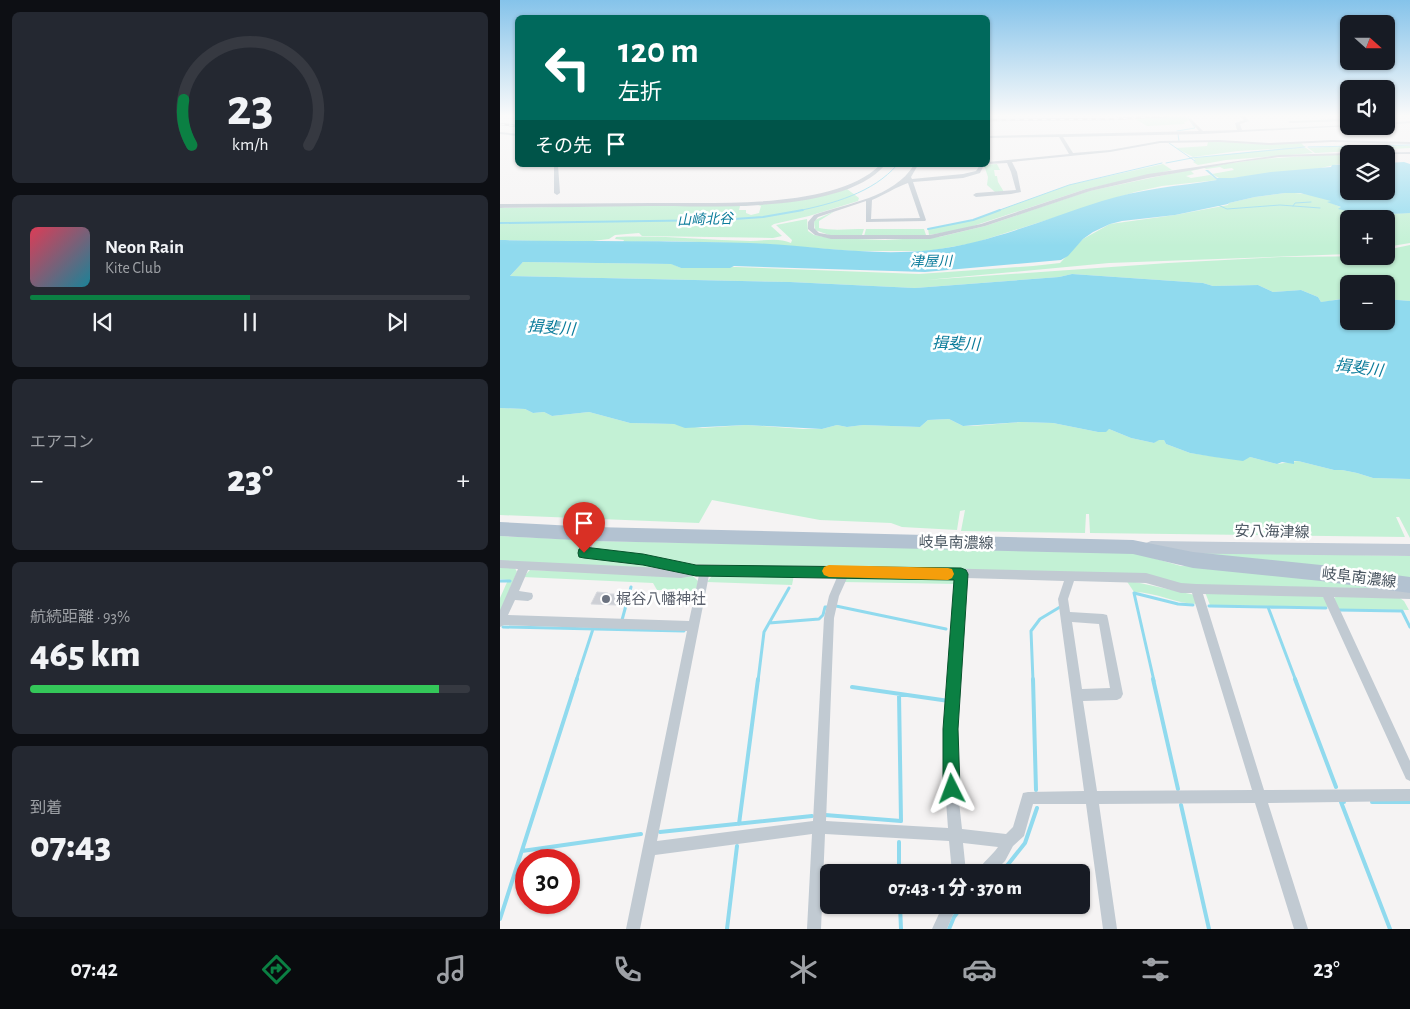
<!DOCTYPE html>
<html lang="ja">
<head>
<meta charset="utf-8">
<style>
	body { margin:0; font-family:"Alegreya Sans","Noto Sans JP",sans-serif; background:#242831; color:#f1f3f6; height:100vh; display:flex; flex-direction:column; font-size:19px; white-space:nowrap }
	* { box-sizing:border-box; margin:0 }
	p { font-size:16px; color:#9ea1a6 }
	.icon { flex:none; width:28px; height:28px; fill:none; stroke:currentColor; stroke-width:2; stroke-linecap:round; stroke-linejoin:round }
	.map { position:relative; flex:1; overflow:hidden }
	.drawer { display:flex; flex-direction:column; gap:12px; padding:12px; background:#0d0f14; width:500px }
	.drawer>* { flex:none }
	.guide { position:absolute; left:15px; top:15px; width:475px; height:152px; border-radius:8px; box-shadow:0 1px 4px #0004; background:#00695c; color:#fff; overflow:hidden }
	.needle { width:32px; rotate:111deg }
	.tools { position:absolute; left:840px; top:15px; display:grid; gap:10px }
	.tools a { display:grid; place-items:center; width:55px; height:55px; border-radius:8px; background:#171b24; box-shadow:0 1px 4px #0004; font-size:25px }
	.speed { position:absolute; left:15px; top:849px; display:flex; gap:10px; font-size:25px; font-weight:700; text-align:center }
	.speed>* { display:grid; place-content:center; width:65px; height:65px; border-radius:50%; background:#171b24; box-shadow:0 1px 4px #0004; line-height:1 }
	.speed .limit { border:8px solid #d22; background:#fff; color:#111 }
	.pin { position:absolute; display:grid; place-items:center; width:42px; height:42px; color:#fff; margin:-51px -21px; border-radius:50% 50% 50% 0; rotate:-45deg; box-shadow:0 0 5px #0007 }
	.pin .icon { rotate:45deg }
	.me { position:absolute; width:55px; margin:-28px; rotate:357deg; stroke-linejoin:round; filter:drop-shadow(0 0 4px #0008) }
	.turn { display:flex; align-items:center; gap:18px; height:105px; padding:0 20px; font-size:22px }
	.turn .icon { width:65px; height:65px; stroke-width:2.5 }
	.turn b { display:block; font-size:35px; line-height:42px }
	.then { display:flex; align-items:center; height:48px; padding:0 20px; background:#0003; gap:10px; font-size:19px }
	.big { font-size:38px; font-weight:800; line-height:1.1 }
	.drawer .widget { flex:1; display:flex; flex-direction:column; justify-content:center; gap:8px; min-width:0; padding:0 18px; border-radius:8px; background:#242831 }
	.drawer .dial { align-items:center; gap:0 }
	.dial svg { height:130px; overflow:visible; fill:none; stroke:#363941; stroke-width:7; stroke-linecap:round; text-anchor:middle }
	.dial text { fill:#f1f3f6; stroke:none }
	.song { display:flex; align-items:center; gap:15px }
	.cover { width:60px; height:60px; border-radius:8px; background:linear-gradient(135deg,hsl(350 70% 55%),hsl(190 70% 35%)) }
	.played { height:5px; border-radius:2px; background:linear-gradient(90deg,#0b8043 50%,#363941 50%) }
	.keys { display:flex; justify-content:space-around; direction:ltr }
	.heat { display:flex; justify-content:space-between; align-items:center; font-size:28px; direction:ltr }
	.charge { height:8px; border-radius:4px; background:linear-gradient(90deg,#34c759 93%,#363941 0) }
	.trip { position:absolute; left:320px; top:864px; width:270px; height:50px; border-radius:8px; background:#171b24; box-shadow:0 1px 4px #0004; font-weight:800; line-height:50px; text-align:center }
	.dock { display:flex; height:80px; justify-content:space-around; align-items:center; background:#090b0e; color:#9ea1a6 }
	.dock .icon { width:35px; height:35px }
	.dock .on { color:#0b8043 }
	.dock b { font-size:22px; color:#f1f3f6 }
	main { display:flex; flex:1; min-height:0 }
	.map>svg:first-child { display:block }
	.green { fill:#c3f1d5 }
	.water { fill:#90daee }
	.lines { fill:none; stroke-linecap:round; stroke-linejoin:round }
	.stream-far3 { stroke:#90daee; stroke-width:1 }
	.stream-far2 { stroke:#90daee; stroke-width:2 }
	.stream-far1 { stroke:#90daee; stroke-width:3 }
	.stream { stroke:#90daee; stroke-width:4 }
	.building { fill:#cdcfd5; stroke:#d7d9de }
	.minor { fill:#c1cad2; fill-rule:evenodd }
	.secondary { fill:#c1cbd6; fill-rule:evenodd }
	.primary { fill:#b3c2d1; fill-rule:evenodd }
	.rail-casing { stroke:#b5b8bd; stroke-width:2.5 }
	.rail { stroke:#fff; stroke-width:1; stroke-dasharray:4.5; stroke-linecap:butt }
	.route { fill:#0b8043; stroke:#07532c }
	.slow { fill:#f59e0b }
	.worship-dot { fill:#6b7280; stroke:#fff; stroke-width:2 }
	.labels { text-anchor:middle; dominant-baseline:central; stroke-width:5; stroke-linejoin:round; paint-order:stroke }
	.far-water-label { font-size:14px; font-style:italic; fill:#0c7c9b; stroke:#fff }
	.street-label { font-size:15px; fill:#4a5661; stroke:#fff }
	.worship-label { font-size:15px; fill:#5b616d; stroke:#fff; text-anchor:start }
	.water-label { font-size:16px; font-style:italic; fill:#0c7c9b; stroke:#fff }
</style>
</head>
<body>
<main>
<section class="drawer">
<div class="widget dial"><svg viewBox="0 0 100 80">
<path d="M14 69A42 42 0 1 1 86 69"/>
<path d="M14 69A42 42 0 0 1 9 41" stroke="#0b8043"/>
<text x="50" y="56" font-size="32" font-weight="700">23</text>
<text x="50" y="72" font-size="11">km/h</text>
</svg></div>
<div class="widget">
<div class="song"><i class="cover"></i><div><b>Neon Rain</b><p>Kite Club</p></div></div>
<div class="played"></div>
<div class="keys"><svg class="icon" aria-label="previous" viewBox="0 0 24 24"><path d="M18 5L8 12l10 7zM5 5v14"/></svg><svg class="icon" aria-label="pause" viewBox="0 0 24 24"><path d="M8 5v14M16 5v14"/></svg><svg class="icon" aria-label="next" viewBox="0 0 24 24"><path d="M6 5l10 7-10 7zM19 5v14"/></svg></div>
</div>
<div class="widget"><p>エアコン</p>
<div class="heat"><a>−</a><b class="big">23°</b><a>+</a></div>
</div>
<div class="widget"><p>航続距離 · 93%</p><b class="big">465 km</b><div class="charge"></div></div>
<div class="widget"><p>到着</p><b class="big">07:43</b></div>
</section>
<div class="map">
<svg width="910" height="929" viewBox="0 0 910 929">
	<rect width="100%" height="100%" fill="#f5f3f3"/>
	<path class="green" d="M686,116L688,121L684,122L685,124L647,126L635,119Z
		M720,141L752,144L801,143L805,147L738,151L693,157L676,148L707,146L708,142Z
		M862,145L910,146V148L815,153L808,148Z
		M786,148H806L813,153L726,160L698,165L693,162L695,161L694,158Z
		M822,155H849V164H839L816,169L732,178H719L712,174L734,170L732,168L724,169L720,167L706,169L703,167L762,159Z
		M497,164L500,170H494L495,176H497L498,182L504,192H495L487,185L488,177L484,165Z
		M663,164L672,170L586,189L464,229L429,235L428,229L473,220L569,185Z
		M698,168L700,169L691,171L694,174L686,176L691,178L710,175L718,180L662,186L635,192L474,243L428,251H354L262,244L168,241L123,242L124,240L115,239L116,237C161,235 205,240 250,241C264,241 278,237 291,243L292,240L276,225L307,219L308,231L314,235L330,238L385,240L439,237L485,226L589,191Z
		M347,189L359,198L358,201L309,216L274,224L271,226L282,236L273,238L142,236L139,233L115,235L109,239L84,242L0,240V208L248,204L247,206H240L239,210H246V213L251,215L259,213L261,206L258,205V203L320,196Z
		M785,193C798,192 821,196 833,201L829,202L854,213L865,215L910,213V243L886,247V219H849V254L609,263L426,280L668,263L781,257L886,256V250L910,245V301L886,299V284H849V298C840,298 829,302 821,302L818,297L801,290L773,292L758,285L713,286L703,283L572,274L559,277L415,288L290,282L10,276L23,262L172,264L181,268L236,267L419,274L533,266L560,263L583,239L610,224L675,215L728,205L729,203L755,197Z
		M335,211L319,221V228C333,231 349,229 364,229L362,235H329L315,230L314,222L315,220Z
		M366,229H424L426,235L364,236Z
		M0,408L25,409L33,413L44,412L52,416L89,412L130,423L174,424L202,428L246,425L303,429H322L337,425L347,427L363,425L420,427L428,420L449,419L463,426H473L521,422L553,423L598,432L609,429L631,438L654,443L658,440H664L666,444L690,453L724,458L736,459L750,457L777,464L798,461L834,470H842L857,473L873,478L910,479V538L899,517H896L905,537L590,533L589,514H586L585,533L461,531L465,510L460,511L457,530L402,527L391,523L320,520L212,500L199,523L0,515Z
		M0,536L84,540L78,554L169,567L168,569L0,561Z
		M95,541L628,551L681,566L722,567L908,589L681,585L644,574L193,564L91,550Z
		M679,552L910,556V581Z
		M0,568H15L17,572L0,612V598L8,580L0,579Z
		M30,570L193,576L198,581L196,591L157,590L153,583L23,577Z
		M292,573L294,575L292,585L207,582L212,576Z
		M350,574L452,577L457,584L343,582Z
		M626,580L695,595L698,604C676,604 656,592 634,592Z
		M705,592L819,594L827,600L830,607L710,605Z
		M836,596H897L904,601L909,610L837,609L833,600Z"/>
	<path class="water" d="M904,162L910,164V213C884,215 862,215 838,209L841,207L827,202L831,201L800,193H785L755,197L729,203L728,204L675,215L622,221L610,224L593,232L583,239L568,256L561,260L425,272L234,266L230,268H181L171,264L23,262L10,276L290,282L415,288L559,277L572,274L703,283L713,286L758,285L773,292L801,290L818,297L821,302L849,298V321H886V299L910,301V479L873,478L857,473L842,470H834L798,461H794V464L782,462L777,464L750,457L743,461L714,457L690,453L666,444L664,440H659L654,443L631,438L609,429L606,432H598L553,423L521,422L463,426L449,419L428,420L420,427L363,425L347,427L337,425L322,429L246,425L185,428L174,424L130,423L89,412L52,416L44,412L33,413L25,409L0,408V240C83,242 166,240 250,243C310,245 371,257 431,250C490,243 545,219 602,201C640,189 678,186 717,180L705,170H708L717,178H732L771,172L831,167L832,165L849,164V191H886V163Z"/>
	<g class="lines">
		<path class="stream-far3" d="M677,131L695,128L687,116
			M678,134L679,141
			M669,143L695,161
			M808,147L910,145
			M691,158L805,147
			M666,163L692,158
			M718,205L727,209L780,205L820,208
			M793,206L795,203L811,202
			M297,211C332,204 373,193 397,165
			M497,211L569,185L662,163"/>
		<path class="stream-far2" d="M0,223L220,220L263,217L303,210
			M428,229L473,220L500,210"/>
		<path class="stream-far1" d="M0,581H10
			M336,606L446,629
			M709,606L768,607L796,681
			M768,607L826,608
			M838,610L902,611L910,627
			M122,620L131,587
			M269,623L319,619L323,615L325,607H329
			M3,627L184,631
			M76,681L93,629
			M258,681L264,632L289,588
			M533,681L531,631L540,619L560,607
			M654,681L634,593L678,604L693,605"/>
		<path class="stream" d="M533,679L536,790
			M653,679L678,789
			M795,679L836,787
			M352,687L449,701
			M844,802H841L890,929
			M872,802H910
			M681,805L709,929
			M325,815L401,821L399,694
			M239,824L258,679
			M160,832L312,816
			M399,842V872
			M22,851L141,834
			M502,872L525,843L537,808
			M400,905L401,929
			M0,919L77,679
			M227,929L237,846
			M449,929L454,917L463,905"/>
	</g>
	<path class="building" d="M97,592L108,593L107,594H121L116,605L91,604Z"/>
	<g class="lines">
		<path class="minor" d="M739,116H744L749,121L740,124L742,130L849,125V126H851L703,134L563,137L573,153L610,150L660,141L719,140L769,143L832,140L910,142V144L832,142L769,145L719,142L660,143L610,152L512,162L517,172L521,192L511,194L476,197L473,195L476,193L516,190L511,172L507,163L488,164V162L569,154L559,137L488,138V136L699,131L689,120L691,119L703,131L737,130L735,123L744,120Z
			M845,119L847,121L790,123L788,122L790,121Z
			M910,121V123L886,125V123Z
			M0,132L18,134V136L0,134Z
			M910,152V154H852L854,153Z
			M849,153L851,154H849V155L779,157L739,162L648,178L590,191L485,226L430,239H331L315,235L308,229V222L314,215C348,203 393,198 414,165H418L411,177L412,179L463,174L476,171L480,165H484L480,173L463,178L413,182L426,220L425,221L366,222V201L318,217L314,222V228L319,233L331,235H430L481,224L586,189L648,174L779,155ZM408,183L420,218L371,219L372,200C384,195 396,187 408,183Z
			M54,165H58L60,193L57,195L54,193Z
			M380,165H385C343,214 210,206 148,206C99,207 49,207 0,208V204C51,204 102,203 152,203C214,202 335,210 380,165Z
			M93,530L96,531L98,534L91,549L143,555L186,564L190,565L191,567L205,565L345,566L646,573L681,583L696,584L910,589V599L834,597L910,761V781L906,779L823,597L703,594L764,790L910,789V801L768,803L808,929H794L755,803L599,804L617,929H603L586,804H533L524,836L513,846L505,861L494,872H478C482,862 492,856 498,847L463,843L466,872H452L449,841L325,834L321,929H307L312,834L155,855L140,929H126L187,631L4,625L0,627V610L18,569L0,568V560L163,568L143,563L81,556L79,553L81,550L90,531ZM28,570L181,578L199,575L189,621L8,615L15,600L28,601L32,599L33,596L32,593L19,591ZM209,575H338L329,596L324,618L313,821L157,841ZM348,576L456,578L444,729V774L448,828L326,821L334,618L339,596ZM466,578L564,581L558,599L584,791L528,792L523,793L513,827L506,834L462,829L456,774V729ZM574,581L646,583L681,593H692L752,790L597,791L583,701L617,700L621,698L623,694L608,619L607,615L603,614L570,612L568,599ZM572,622L599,624L610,688L582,689Z
			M443,905H457L447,929H432Z"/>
		<path class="secondary" d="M651,541L910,544V556L651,553L646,551L644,547L646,543Z"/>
		<path class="primary" d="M0,522L93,527L633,540L693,552L821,565L910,577V593L821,581L693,568L633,554L93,541L0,536Z"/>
		<g class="rail-casing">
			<path id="rail" d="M488,120L616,119L667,116
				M0,124L18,126"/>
		</g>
		<use href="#rail" class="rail"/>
	</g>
	<linearGradient id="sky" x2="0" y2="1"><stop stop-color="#85c3ea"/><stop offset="0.47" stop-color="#fafafa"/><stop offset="1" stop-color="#fafafa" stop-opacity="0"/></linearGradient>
	<rect width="910" height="246" fill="url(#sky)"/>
	<path class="route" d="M84,547L143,554L196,565L461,568L466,570L468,574L458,729L460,789L458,795L452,797L446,795L443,789V729L454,580L196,576L143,565L84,558L79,557L78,553L79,549Z"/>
	<path class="slow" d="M329,565L448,568L452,569L454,574L452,578L448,580L329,577L324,575L322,571L324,567Z"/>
	<circle class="worship-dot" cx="106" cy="599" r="5"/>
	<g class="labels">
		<g class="far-water-label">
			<text transform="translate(205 220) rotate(-2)">山崎北谷</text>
			<text transform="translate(431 262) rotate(-1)">津屋川</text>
		</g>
		<g class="street-label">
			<text transform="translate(772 532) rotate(1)">安八海津線</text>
			<text transform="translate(456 543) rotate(1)">岐阜南濃線</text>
			<text transform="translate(859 578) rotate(7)">岐阜南濃線</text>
		</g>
		<g class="worship-label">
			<text x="116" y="599">梶谷八幡神社</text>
		</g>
		<g class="water-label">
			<text transform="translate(51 328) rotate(4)">揖斐川</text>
			<text transform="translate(456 344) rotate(2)">揖斐川</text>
			<text transform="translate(859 368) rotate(7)">揖斐川</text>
		</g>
	</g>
</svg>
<div class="tools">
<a><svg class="needle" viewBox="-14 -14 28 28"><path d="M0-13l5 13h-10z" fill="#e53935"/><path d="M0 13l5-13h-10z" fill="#9ea1a6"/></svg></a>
<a><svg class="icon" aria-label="sound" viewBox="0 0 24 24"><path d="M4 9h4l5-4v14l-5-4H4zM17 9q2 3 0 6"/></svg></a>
<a><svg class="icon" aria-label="layers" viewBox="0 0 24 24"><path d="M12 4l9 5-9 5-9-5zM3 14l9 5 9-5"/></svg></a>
<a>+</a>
<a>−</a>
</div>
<div class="speed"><div class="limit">30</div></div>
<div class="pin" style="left:84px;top:553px;background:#d93025"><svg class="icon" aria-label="arrive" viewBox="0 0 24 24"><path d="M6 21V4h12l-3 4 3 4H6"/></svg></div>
<svg class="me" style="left:452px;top:789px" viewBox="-20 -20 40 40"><path d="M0-17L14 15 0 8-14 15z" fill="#0b8043" stroke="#fff" stroke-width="4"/></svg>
<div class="trip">07:43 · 1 分 · 370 m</div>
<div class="guide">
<div class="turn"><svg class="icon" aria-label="left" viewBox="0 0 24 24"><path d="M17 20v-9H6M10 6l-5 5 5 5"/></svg><div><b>120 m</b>左折</div></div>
<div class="then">その先<svg class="icon" aria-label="arrive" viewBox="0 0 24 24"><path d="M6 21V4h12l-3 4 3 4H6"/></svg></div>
</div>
</div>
</main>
<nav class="dock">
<b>07:42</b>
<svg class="icon on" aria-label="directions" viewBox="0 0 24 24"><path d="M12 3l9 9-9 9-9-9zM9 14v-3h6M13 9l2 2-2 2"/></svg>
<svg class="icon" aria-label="music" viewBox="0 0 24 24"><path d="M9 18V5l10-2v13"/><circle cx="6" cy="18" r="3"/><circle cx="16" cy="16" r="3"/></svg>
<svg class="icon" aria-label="phone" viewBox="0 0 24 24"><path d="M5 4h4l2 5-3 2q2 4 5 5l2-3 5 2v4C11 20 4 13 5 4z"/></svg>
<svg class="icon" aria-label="climate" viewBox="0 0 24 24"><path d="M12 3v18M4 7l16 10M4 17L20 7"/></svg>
<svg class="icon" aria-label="car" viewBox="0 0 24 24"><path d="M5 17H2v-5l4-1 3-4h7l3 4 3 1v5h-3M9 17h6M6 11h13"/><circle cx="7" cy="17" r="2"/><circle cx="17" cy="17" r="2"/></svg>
<svg class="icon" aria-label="filters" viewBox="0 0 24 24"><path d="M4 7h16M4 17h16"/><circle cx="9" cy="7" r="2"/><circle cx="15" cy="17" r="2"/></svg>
<b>23°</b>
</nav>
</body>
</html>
